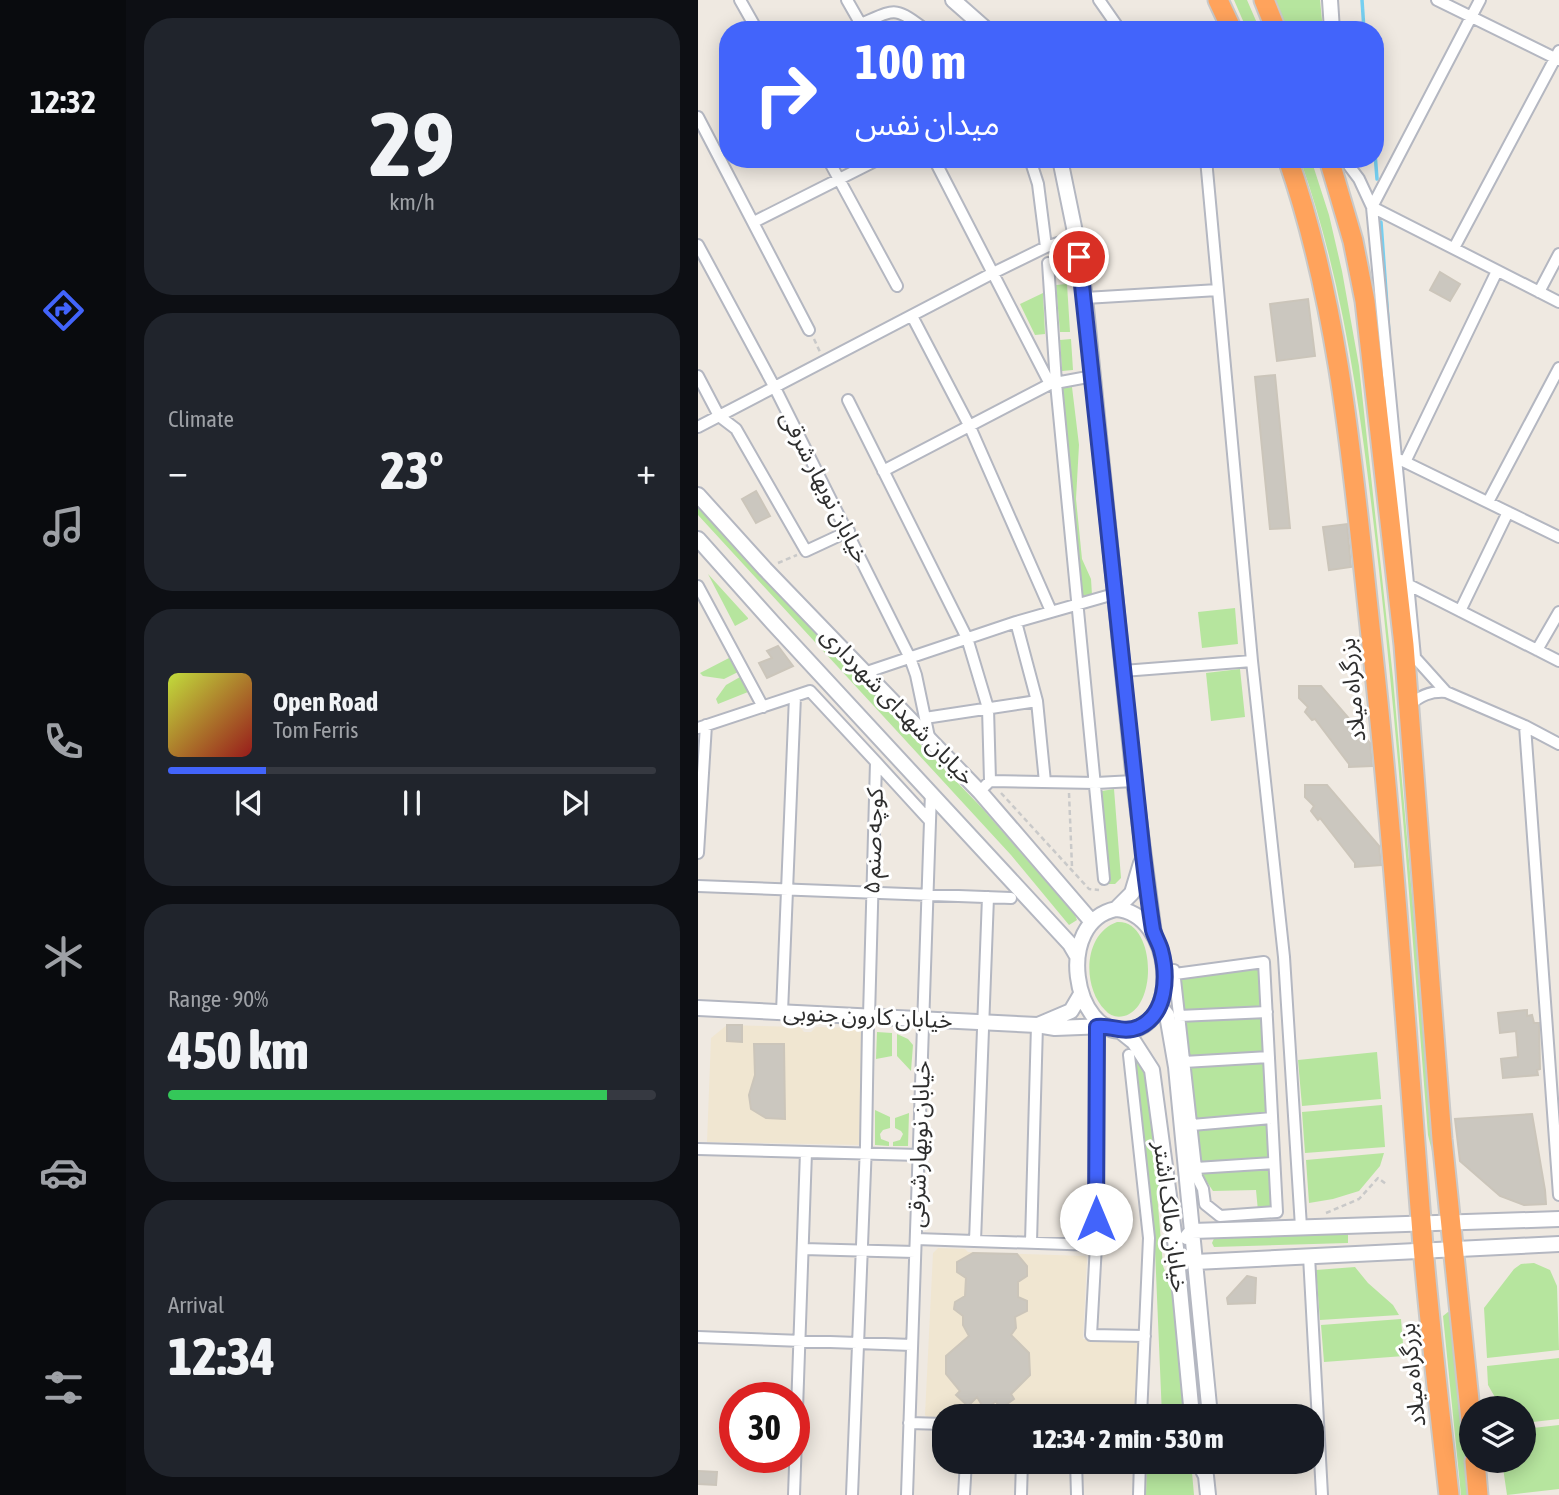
<!DOCTYPE html>
<html lang="en">
<head>
<meta charset="utf-8">
<style>
	body { margin:0; font-family:"Asap Condensed","Noto Sans Arabic",sans-serif; background:#20242c; color:#f1f3f6; height:100vh; display:flex; flex-direction:column; font-size:26px; white-space:nowrap }
	* { box-sizing:border-box; margin:0 }
	p { font-size:23px; color:#9ea1a6 }
	.icon { flex:none; width:38px; height:38px; fill:none; stroke:currentColor; stroke-width:2; stroke-linecap:round; stroke-linejoin:round }
	.map { position:relative; flex:1; overflow:hidden }
	.panel { display:flex; flex-direction:column; gap:18px; padding:18px; background:#0d0f14; width:572px }
	.panel>* { flex:none }
	.top-card { position:absolute; left:21px; top:21px; width:665px; height:147px; border-radius:28px; box-shadow:0 4px 18px #0003; background:#4264fb; color:#fff; overflow:hidden }
	.controls { position:absolute; left:761px; top:1396px; display:grid; gap:14px }
	.controls a { display:grid; place-items:center; width:77px; height:77px; border-radius:50%; background:#171b24; box-shadow:0 4px 18px #0003; font-size:35px }
	.speed { position:absolute; left:21px; top:1382px; display:flex; gap:14px; font-size:35px; font-weight:700; text-align:center }
	.speed>* { display:grid; place-content:center; width:91px; height:91px; border-radius:50%; background:#171b24; box-shadow:0 4px 18px #0003; line-height:1 }
	.speed .limit { border:10px solid #d22; background:#fff; color:#111 }
	.pin { position:absolute; display:grid; place-items:center; width:60px; height:60px; color:#fff; margin:-30px; border:4px solid #fff; border-radius:50%; box-shadow:0 2px 7px #0007 }
	.me { position:absolute; width:77px; margin:-38px; rotate:0deg; stroke-linejoin:round; filter:drop-shadow(0 0 5px #0008) }
	.turn { display:flex; align-items:center; gap:24px; height:147px; padding:0 21px; font-size:32px }
	.turn .icon { width:91px; height:91px; stroke-width:2.5 }
	.turn b { display:block; font-size:49px; line-height:60px }
	.big { font-size:52px; font-weight:800; line-height:1.1 }
	.panel .tile { flex:1; display:flex; flex-direction:column; justify-content:center; gap:10px; min-width:0; padding:0 24px; border-radius:28px; background:#20242c }
	.panel .dial { align-items:center; gap:0 }
	.dial b { font-size:91px; line-height:1 }
	.song { display:flex; align-items:center; gap:21px }
	.cover { width:84px; height:84px; border-radius:10px; background:linear-gradient(135deg,hsl(70 70% 55%),hsl(0 70% 35%)) }
	.played { height:7px; border-radius:4px; background:linear-gradient(90deg,#4264fb 20%,#363941 20%) }
	.keys { display:flex; justify-content:space-around; direction:ltr }
	.heat { display:flex; justify-content:space-between; align-items:center; font-size:38px; direction:ltr }
	.charge { height:10px; border-radius:5px; background:linear-gradient(90deg,#34c759 90%,#363941 0) }
	.trip { position:absolute; left:234px; top:1404px; width:392px; height:70px; border-radius:28px; background:#171b24; box-shadow:0 4px 18px #0003; font-weight:800; line-height:70px; text-align:center }
	main { display:flex; flex:1; min-height:0 }
	.tab-bar { display:flex; flex-direction:column; width:126px; justify-content:space-around; align-items:center; background:#090b0e; color:#9ea1a6 }
	.tab-bar .icon { width:49px; height:49px }
	.tab-bar .active { color:#4264fb }
	.tab-bar b { font-size:32px; color:#f1f3f6 }
	.map>svg:first-child { display:block }
	.education { fill:#f0e6d1 }
	.green { fill:#b6e59e }
	.lines { fill:none; stroke-linecap:round; stroke-linejoin:round }
	.stream { stroke:#75cff0; stroke-width:3.5 }
	.building { fill:#cbc7bf; stroke:#cbc5ba; stroke-width:2 }
	.street-casing { stroke:#b4b7c1; stroke-width:14 }
	.secondary-casing { stroke:#b4b7c1; stroke-width:18 }
	.highway-casing { stroke:#c9c9c9; stroke-width:23 }
	.path { stroke:#c9c9c9; stroke-width:2.5; stroke-dasharray:5 3.5; stroke-linecap:butt }
	.street { stroke:#fff; stroke-width:10 }
	.secondary { stroke:#fff; stroke-width:14 }
	.highway { stroke:#ffa35c; stroke-width:19 }
	.route-casing { stroke:#2b41a3; stroke-width:18 }
	.route { stroke:#4264fb; stroke-width:12 }
	.labels { text-anchor:middle; dominant-baseline:central; stroke-width:6; stroke-linejoin:round; paint-order:stroke }
	.street-label { font-size:23px; fill:#2e2e2e; stroke:#fff }
</style>
</head>
<body>
<main>
<nav class="tab-bar">
<b>12:32</b>
<svg class="icon active" aria-label="directions" viewBox="0 0 24 24"><path d="M12 3l9 9-9 9-9-9zM9 14v-3h6M13 9l2 2-2 2"/></svg>
<svg class="icon" aria-label="music" viewBox="0 0 24 24"><path d="M9 18V5l10-2v13"/><circle cx="6" cy="18" r="3"/><circle cx="16" cy="16" r="3"/></svg>
<svg class="icon" aria-label="phone" viewBox="0 0 24 24"><path d="M5 4h4l2 5-3 2q2 4 5 5l2-3 5 2v4C11 20 4 13 5 4z"/></svg>
<svg class="icon" aria-label="climate" viewBox="0 0 24 24"><path d="M12 3v18M4 7l16 10M4 17L20 7"/></svg>
<svg class="icon" aria-label="car" viewBox="0 0 24 24"><path d="M5 17H2v-5l4-1 3-4h7l3 4 3 1v5h-3M9 17h6M6 11h13"/><circle cx="7" cy="17" r="2"/><circle cx="17" cy="17" r="2"/></svg>
<svg class="icon" aria-label="filters" viewBox="0 0 24 24"><path d="M4 7h16M4 17h16"/><circle cx="9" cy="7" r="2"/><circle cx="15" cy="17" r="2"/></svg>
</nav>
<section class="panel">
<div class="tile dial"><b>29</b><p>km/h</p></div>
<div class="tile"><p>Climate</p>
<div class="heat"><a>−</a><b class="big">23°</b><a>+</a></div>
</div>
<div class="tile">
<div class="song"><i class="cover"></i><div><b>Open Road</b><p>Tom Ferris</p></div></div>
<div class="played"></div>
<div class="keys"><svg class="icon" aria-label="previous" viewBox="0 0 24 24"><path d="M18 5L8 12l10 7zM5 5v14"/></svg><svg class="icon" aria-label="pause" viewBox="0 0 24 24"><path d="M8 5v14M16 5v14"/></svg><svg class="icon" aria-label="next" viewBox="0 0 24 24"><path d="M6 5l10 7-10 7zM19 5v14"/></svg></div>
</div>
<div class="tile"><p>Range · 90%</p><b class="big">450 km</b><div class="charge"></div></div>
<div class="tile"><p>Arrival</p><b class="big">12:34</b></div>
</section>
<div class="map">
<svg width="861" height="1495" viewBox="0 0 861 1495">
	<rect width="100%" height="100%" fill="#efe9e1"/>
	<path class="education" d="M29,1025L102,1027L106,1032H113L118,1027L167,1028L164,1145L9,1142L13,1038Z
		M240,1248L267,1249L270,1252L387,1256L389,1259L385,1339L443,1340L440,1416H247V1419L230,1418L227,1415L235,1253Z"/>
	<path class="green" d="M536,0H549L562,30H549Z
		M573,0H622L625,30H586Z
		M602,159H613L631,215L644,271L661,366L695,678L730,1078L734,1151L730,1135C715,947 702,758 681,570C665,431 649,291 602,159Z
		M369,284L372,332H362L358,285Z
		M345,293L347,334L337,335L322,304Z
		M373,339L375,370L364,371L362,340Z
		M374,387L381,445L378,499L384,559L393,579L394,595L385,596L364,388Z
		M0,501L218,740L284,808L377,915L379,920L371,925L313,855L0,515Z
		M10,574L50,618V619L37,626Z
		M537,608L540,644L504,648L500,612Z
		M31,658L40,672L26,679L5,676L2,673Z
		M542,669L547,717L513,721L508,673Z
		M42,677L50,692L20,704L18,699L28,685Z
		M416,789L423,878L417,884H411L404,791Z
		M419,922C457,919 461,1007 426,1016C419,1018 412,1016 407,1010C384,987 385,934 419,922Z
		M564,964L567,1010L484,1014L479,976Z
		M567,1013L569,1055L489,1059L484,1018Z
		M179,1032L194,1033V1056L178,1059Z
		M199,1034L210,1039L215,1045L213,1071L199,1056Z
		M679,1052L683,1099L604,1106L600,1060Z
		M437,1058L452,1075L465,1162L459,1193L465,1266L476,1294L488,1416H464L456,1226Z
		M569,1059L572,1116L495,1123L489,1063Z
		M684,1105L687,1147L607,1153L604,1112Z
		M177,1110L192,1117V1128L185,1130L182,1134L183,1139L191,1142V1146L177,1145Z
		M211,1113L210,1146H195V1142L202,1140L205,1134L203,1131L197,1128V1118Z
		M572,1119L574,1161L500,1167L496,1127Z
		M686,1153L682,1166L661,1191L635,1199L611,1203L608,1160Z
		M575,1165L577,1210L560,1211L558,1190L515,1191L501,1170Z
		M650,1231V1243L516,1247L514,1243L517,1236Z
		M836,1263L852,1270L859,1286L861,1350L789,1358L786,1308L816,1269L823,1264Z
		M657,1267L670,1283L695,1305L701,1315L622,1320L618,1270Z
		M750,1312L755,1313L774,1495H763L745,1316Z
		M703,1319L706,1356L626,1362L623,1325Z
		M861,1358V1419L826,1423V1409H798V1399L790,1385L789,1366Z
		M861,1425V1489L809,1495L804,1461H826V1429Z
		M449,1461H493L496,1495H448Z"/>
	<g class="lines">
		<path class="stream" d="M664,0L666,30
			M677,153L679,179
			M683,222L691,334"/>
	</g>
	<path class="building" d="M742,272L762,284L752,301L732,290Z
		M610,299L617,356L579,361L572,304Z
		M577,375L592,528L572,529L557,377Z
		M58,491L72,516L58,523L44,499Z
		M649,524L653,567L631,570L625,527Z
		M80,646L95,666L69,678L61,663L74,658L69,651Z
		M601,686H623L672,743L674,766L651,767V764L617,719L614,720L607,712L610,707L601,698Z
		M607,785H629L681,846L683,865L657,867V863L622,818L620,820L613,811L616,806L607,797Z
		M829,1010V1016L834,1015L836,1023H841L842,1069L839,1070L840,1075L805,1078L803,1059L820,1057L818,1031L802,1033L800,1013Z
		M29,1025H44V1042L29,1041Z
		M56,1044H86L87,1119L68,1118L53,1109L51,1095L57,1075Z
		M834,1114L847,1190L848,1204L826,1205L802,1196L762,1161L757,1119Z
		M275,1253L319,1254L329,1266V1276L320,1282V1297L329,1301V1311L317,1317L318,1328L313,1335L331,1353L332,1375L313,1394L316,1399L302,1409L298,1401L292,1406L284,1405L279,1397L270,1406L258,1395L262,1391L248,1374V1356L271,1336L265,1325V1316L256,1309L257,1302L267,1296L268,1278L259,1272V1262Z
		M549,1276L558,1278L557,1303L530,1304L529,1298Z
		M0,1471L19,1472L18,1485L0,1484Z"/>
	<g class="lines">
		<g class="street-casing">
			<path id="street" d="M42,0L59,30
				M149,0L165,28
				M401,0L422,30
				M739,0L861,60
				M163,24C198,9 196,6 228,30
				M0,117L111,330
				M130,159L199,286
				M236,159L352,384
				M332,159L340,184L348,247
				M508,159L554,661L586,957L603,1227
				M646,159L661,179L674,207L861,302
				M56,222L181,159
				M0,245L77,388L212,658L218,675L231,737
				M756,248L861,51
				M350,263L358,383L406,879
				M841,292L861,254
				M387,298L520,290
				M214,316L272,427L353,611
				M0,376L21,416L38,429L108,551L151,531
				M150,400L269,638L290,708L292,781
				M0,427L295,273L348,247L378,237
				M703,460L861,537
				M707,462L799,271
				M185,471L352,384L395,376
				M790,502L861,368
				M711,585L861,661
				M0,586L65,707
				M762,611L810,512
				M318,622L339,701L347,782
				M839,650L861,612
				M712,652L748,692
				M717,657L674,207L782,0
				M425,671L554,661
				M169,672L318,622L416,594
				M711,706C722,695 733,691 748,692L827,726L861,744
				M227,718L339,701
				M827,726L861,1195
				M0,728L112,691L178,762L171,1016
				M178,762L232,821
				M287,786L292,781L398,783L436,781
				M0,853L8,725
				M0,886L313,898
				M476,970L499,1177L505,1189L507,1204L522,1216L579,1212L566,962L477,974
				M84,1012L97,696
				M481,1016L569,1012
				M399,1027L398,1245L393,1335L447,1336
				M431,1055L451,1238L443,1416
				M486,1062L571,1057
				M494,1125L574,1118
				M0,1149L221,1155
				M498,1168L576,1163
				M218,1239L398,1245
				M277,1241L290,897
				M333,1242L339,1025
				M105,1249L217,1252
				M611,1256L624,1495
				M0,1337L214,1345
				M211,1423L247,1424
				M378,1461L379,1495
				M96,1495L108,1152
				M154,1495L168,1145L170,1027
				M209,1495L233,792
				M266,1495L268,1461
				M323,1495L324,1461
				M441,1495L442,1461"/>
		</g>
		<g class="secondary-casing">
			<path id="secondary" d="M255,0L289,30
				M632,0L634,30
				M362,159L378,237L387,298L436,781L456,934
				M0,495L67,569L282,792L394,922
				M0,539L75,623L372,944L379,956
				M418,909C475,913 486,1026 428,1031C375,1036 356,922 418,909Z
				M418,909L434,893L443,863
				M462,1006L469,1015L478,1067L512,1416
				M0,1008L339,1025L357,1028L408,1026
				M340,1025L373,1011L383,994
				M421,1030L436,1042L454,1070L478,1248L494,1416
				M489,1237L494,1231L861,1219
				M490,1257L497,1262L861,1244
				M500,1461L508,1476L510,1495"/>
		</g>
		<g class="highway-casing">
			<path id="highway" d="M520,0L534,30
				M566,0L578,30
				M590,159C644,315 656,482 674,645C696,845 709,1045 725,1246C732,1329 742,1412 751,1495
				M631,159L655,241L667,301L706,645L744,1139L774,1430
				M777,1461L780,1495"/>
		</g>
		<path class="path" d="M116,339L122,352
			M80,563L99,555
			M303,793L391,889L401,890
			M371,793L374,867
			M628,1213L661,1199L680,1178L688,1184"/>
		<use href="#street" class="street"/>
		<use href="#secondary" class="secondary"/>
		<use href="#highway" class="highway"/>
	</g>
	<g class="lines">
		<g class="route-casing">
			<path id="route" d="M381,257L445,855C448,880 451,905 455,930C457,937 461,943 463,950C470,976 469,1014 441,1027C425,1034 414,1025 399,1027L398,1219"/>
		</g>
		<use href="#route" class="route"/>
	</g>
	<g class="labels">
		<g class="street-label">
			<text transform="translate(127 487) rotate(63)">خیابان نوبهار شرقی</text>
			<text transform="translate(654 690) rotate(-96)">بزرگراه میلاد</text>
			<text transform="translate(200 706) rotate(46)">خیابان شهدای شهرداری</text>
			<text transform="translate(175 841) rotate(-88)">کوچه صنم ۵</text>
			<text transform="translate(170 1016) rotate(3)">خیابان کارون جنوبی</text>
			<text transform="translate(221 1144) rotate(-88)">خیابان نوبهار شرقی</text>
			<text transform="translate(473 1217) rotate(83)">خیابان مالک اشتر</text>
			<text transform="translate(714 1375) rotate(-96)">بزرگراه میلاد</text>
		</g>
	</g>
</svg>
<div class="controls">
<a><svg class="icon" aria-label="layers" viewBox="0 0 24 24"><path d="M12 4l9 5-9 5-9-5zM3 14l9 5 9-5"/></svg></a>
</div>
<div class="speed"><div class="limit">30</div></div>
<div class="pin" style="left:381px;top:257px;background:#d93025"><svg class="icon" aria-label="arrive" viewBox="0 0 24 24"><path d="M6 21V4h12l-3 4 3 4H6"/></svg></div>
<svg class="me" style="left:398px;top:1219px" viewBox="-20 -20 40 40"><circle r="19" fill="#fff"/><path d="M0-13L10 11 0 6-10 11z" fill="#4264fb"/></svg>
<div class="trip">12:34 · 2 min · 530 m</div>
<div class="top-card">
<div class="turn"><svg class="icon" aria-label="right" viewBox="0 0 24 24"><path d="M7 20v-9h11M14 6l5 5-5 5"/></svg><div><b>100 m</b>میدان نفس</div></div>
</div>
</div>
</main>
</body>
</html>
